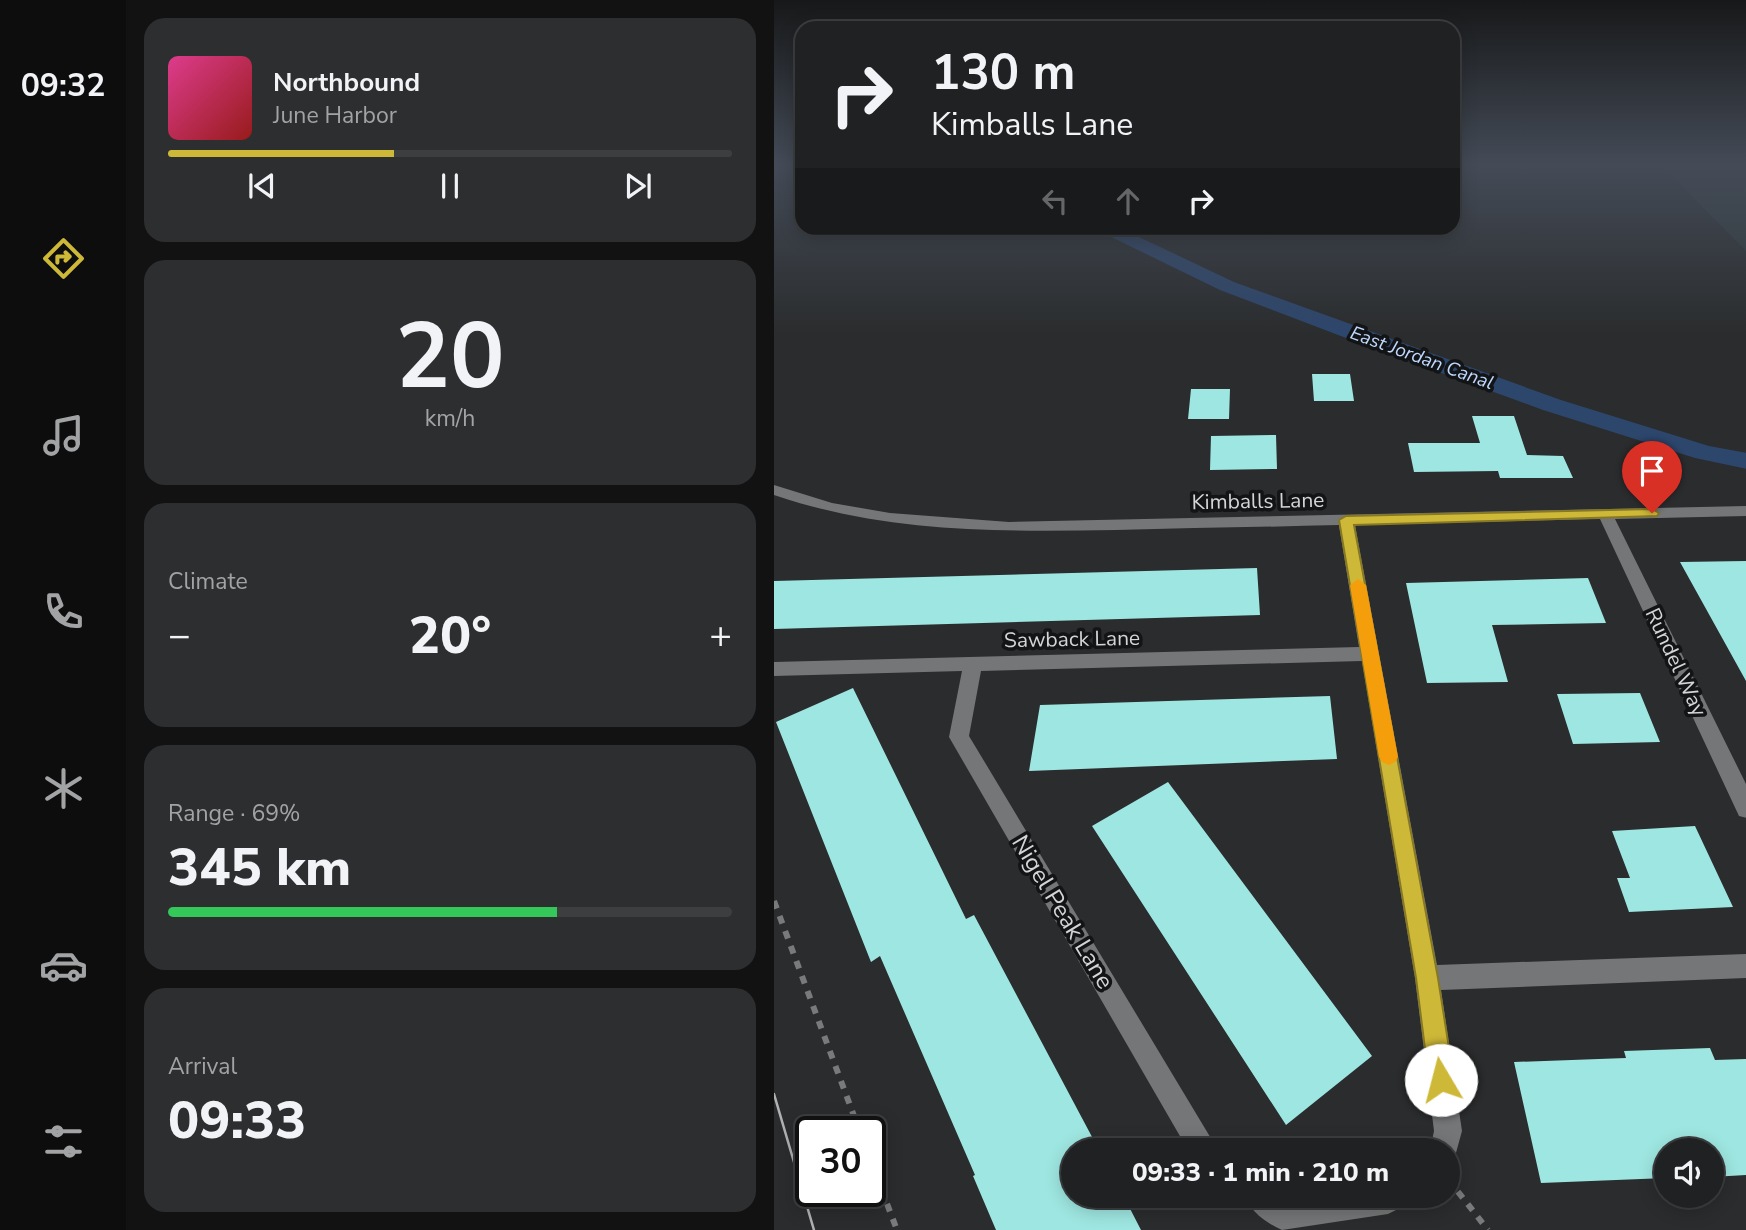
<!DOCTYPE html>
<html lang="en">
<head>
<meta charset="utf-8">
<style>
	body { margin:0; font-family:"Nunito Sans",sans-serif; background:#2d2e2f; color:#f1f3f6; height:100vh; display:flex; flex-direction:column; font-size:26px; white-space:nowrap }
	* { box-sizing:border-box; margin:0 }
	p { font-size:23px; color:#a2a3a5 }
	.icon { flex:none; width:38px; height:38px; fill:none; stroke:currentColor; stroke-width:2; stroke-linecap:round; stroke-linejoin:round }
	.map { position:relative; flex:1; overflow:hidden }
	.side { display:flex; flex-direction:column; gap:18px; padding:18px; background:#121213; width:648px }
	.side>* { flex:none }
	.top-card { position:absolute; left:21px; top:21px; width:665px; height:214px; border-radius:21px; box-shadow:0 4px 18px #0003,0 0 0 2px #3d3e40; background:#202122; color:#f1f3f6; overflow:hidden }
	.tools { position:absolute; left:880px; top:1138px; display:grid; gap:14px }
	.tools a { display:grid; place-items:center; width:70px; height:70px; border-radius:50%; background:#202122; box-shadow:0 4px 18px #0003,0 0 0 2px #3d3e40; font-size:35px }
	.speed { position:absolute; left:21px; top:1116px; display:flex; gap:14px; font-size:35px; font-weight:700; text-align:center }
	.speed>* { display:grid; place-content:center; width:91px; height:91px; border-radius:50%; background:#202122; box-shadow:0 4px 18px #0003,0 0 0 2px #3d3e40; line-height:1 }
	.speed .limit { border:4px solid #111; border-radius:10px; background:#fff; color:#111 }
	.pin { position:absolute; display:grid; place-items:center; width:60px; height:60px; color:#fff; margin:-72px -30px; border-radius:50% 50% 50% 0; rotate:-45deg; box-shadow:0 0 7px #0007 }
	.pin .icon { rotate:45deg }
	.me { position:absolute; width:77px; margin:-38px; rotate:352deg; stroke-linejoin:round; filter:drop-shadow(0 0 5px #0008) }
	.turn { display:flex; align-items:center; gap:24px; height:147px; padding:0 21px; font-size:32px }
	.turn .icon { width:91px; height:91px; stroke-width:2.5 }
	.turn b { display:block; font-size:49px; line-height:60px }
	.lanes { display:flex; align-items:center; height:66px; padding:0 21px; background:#0003; justify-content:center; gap:35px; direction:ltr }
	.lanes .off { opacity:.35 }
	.big { font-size:52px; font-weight:800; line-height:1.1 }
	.side .widget { flex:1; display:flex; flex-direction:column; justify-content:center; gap:10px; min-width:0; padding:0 24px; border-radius:21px; background:#2d2e2f }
	.side .dial { align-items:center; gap:0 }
	.dial b { font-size:91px; line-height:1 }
	.song { display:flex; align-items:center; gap:21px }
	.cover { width:84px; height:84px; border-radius:10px; background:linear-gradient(135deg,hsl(330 70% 55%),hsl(0 70% 35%)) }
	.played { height:7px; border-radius:4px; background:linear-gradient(90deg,#ceb837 40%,#3d3e40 40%) }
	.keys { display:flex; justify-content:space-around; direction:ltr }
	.heat { display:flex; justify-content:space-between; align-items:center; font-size:38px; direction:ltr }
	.charge { height:10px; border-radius:5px; background:linear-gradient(90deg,#34c759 69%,#3d3e40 0) }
	.trip { position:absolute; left:287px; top:1138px; width:399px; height:70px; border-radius:35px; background:#202122; box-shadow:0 4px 18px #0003,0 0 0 2px #3d3e40; font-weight:800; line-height:70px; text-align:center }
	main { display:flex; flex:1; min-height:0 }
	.dock { display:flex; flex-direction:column; width:126px; justify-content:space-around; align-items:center; background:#0d0d0e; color:#a2a3a5 }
	.dock .icon { width:49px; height:49px }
	.dock .current { color:#ceb837 }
	.dock b { font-size:32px; color:#f1f3f6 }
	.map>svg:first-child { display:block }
	.built { fill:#2e383a }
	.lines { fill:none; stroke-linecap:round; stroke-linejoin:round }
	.canal { fill:#2d466c; fill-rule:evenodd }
	.building { fill:#9ee6e1 }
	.path { stroke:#787a7b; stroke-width:6; stroke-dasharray:8 8; stroke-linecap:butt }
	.minor { fill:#757677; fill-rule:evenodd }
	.tram { stroke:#afb1b2; stroke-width:2.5 }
	.route { fill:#ceb837; stroke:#867824; stroke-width:2 }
	.slow { fill:#f59e0b }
	.labels { text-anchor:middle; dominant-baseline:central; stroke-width:7; stroke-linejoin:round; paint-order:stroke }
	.far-water-label { font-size:19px; font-style:italic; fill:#bed8ff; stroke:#131415 }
	.street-label { font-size:21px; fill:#d3d5d6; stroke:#131415 }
	.near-street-label { font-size:24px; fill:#d3d5d6; stroke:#131415 }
</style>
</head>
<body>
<main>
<nav class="dock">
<b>09:32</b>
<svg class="icon current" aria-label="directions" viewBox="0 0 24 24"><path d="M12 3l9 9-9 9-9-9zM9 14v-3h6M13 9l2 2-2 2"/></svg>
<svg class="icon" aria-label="music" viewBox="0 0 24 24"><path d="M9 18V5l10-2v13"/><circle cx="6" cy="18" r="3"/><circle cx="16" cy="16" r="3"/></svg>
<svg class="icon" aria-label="phone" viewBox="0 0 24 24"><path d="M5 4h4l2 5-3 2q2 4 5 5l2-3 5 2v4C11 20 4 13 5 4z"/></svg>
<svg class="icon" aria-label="climate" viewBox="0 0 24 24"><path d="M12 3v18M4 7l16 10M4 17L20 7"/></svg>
<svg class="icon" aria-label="car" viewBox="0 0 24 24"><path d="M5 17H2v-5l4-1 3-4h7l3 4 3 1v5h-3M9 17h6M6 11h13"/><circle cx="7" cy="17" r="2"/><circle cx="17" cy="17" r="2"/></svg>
<svg class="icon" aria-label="filters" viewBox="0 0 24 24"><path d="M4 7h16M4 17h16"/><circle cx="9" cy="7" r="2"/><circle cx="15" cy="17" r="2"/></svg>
</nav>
<section class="side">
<div class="widget">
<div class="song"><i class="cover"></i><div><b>Northbound</b><p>June Harbor</p></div></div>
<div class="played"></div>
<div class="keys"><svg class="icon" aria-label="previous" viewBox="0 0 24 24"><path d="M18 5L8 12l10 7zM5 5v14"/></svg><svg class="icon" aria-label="pause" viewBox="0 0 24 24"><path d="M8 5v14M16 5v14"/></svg><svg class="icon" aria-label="next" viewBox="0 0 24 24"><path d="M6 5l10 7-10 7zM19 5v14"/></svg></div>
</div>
<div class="widget dial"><b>20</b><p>km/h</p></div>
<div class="widget"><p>Climate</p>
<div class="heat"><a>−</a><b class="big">20°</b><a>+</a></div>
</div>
<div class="widget"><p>Range · 69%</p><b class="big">345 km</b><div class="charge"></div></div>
<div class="widget"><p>Arrival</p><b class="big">09:33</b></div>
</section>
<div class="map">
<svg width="973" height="1230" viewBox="0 0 973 1230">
	<rect width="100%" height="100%" fill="#2a2c2d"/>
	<path class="built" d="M886,164H972V251Z"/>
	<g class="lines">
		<path class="canal" d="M324,228H346L460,282L787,400L935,446L973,453V469L921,458L769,410L593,346L446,290L327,232Z"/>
	</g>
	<path class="building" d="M538,374H576L580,401H540Z
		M417,389H456L455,419H414Z
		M698,416H740L753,455L789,456L799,478H726L724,471L640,472L634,443H706Z
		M502,435L503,469L436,470L437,436Z
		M972,561V681L906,562Z
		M483,568L486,615L0,629V581Z
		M814,578L832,623L718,625L734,682L653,683L632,583Z
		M79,688L192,919L200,915L325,1150H299V1195H349L367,1230H222L199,1176L201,1175L106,956L97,962L2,722Z
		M866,693L886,742L799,744L783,694Z
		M556,696L563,759L255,771L266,705Z
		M394,782L598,1056L512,1125L318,826Z
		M921,826L959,907L855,912L843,878H856L838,831Z
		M936,1048L941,1060L972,1059V1175L938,1177V1150H892V1178L767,1183L740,1062L852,1058L850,1051Z"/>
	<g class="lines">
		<path class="path" d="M0,901L86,1132
			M96,1159L123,1230
			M674,1179L714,1230"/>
		<path class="minor" d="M0,485L58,503L116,513L235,522L973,506V516L841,519L973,786V818L965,816L826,519L581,525L663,965L973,954V978L667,990L688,1131L680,1160L674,1162V1150H656L660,1131L641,978L588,661L207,671L195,736L444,1150H414L175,737L188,671L0,676V662L585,647L565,525C491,527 416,528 342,530C225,532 112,533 0,495Z
			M470,1195H507L512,1200L545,1195H636L632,1205L614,1214L508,1230C492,1223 476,1211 470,1195Z"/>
		<path class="tram" d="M0,1094L40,1230"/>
	</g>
	<linearGradient id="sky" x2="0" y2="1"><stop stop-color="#171819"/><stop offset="0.49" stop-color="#444b57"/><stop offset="1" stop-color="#444b57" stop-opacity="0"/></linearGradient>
	<rect width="973" height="336" fill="url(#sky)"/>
	<path class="route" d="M878,509L885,513L883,516L580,525L664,978L680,1080L676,1088L667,1092L659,1088L655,1080L642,978L565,520L572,516Z"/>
	<path class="slow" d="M584,579L592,585L624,757L621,762L615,765L608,762L605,757L576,585Z"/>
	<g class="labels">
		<g class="far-water-label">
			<text transform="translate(648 358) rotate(20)">East Jordan Canal</text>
		</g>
		<g class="street-label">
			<text transform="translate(484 501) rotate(-1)">Kimballs Lane</text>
			<text transform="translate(298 639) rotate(-1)">Sawback Lane</text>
			<text transform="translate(902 662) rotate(65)">Rundel Way</text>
		</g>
		<g class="near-street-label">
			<text transform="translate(289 912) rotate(59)">Nigel Peak Lane</text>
		</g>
	</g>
</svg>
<div class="tools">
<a><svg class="icon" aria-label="sound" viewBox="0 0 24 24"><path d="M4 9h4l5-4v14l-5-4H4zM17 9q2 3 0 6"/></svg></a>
</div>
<div class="speed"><div class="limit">30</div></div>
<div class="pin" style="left:878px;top:513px;background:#d93025"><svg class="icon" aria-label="arrive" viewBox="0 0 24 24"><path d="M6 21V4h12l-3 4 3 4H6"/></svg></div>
<svg class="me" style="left:667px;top:1080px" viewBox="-20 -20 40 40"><circle r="19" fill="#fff"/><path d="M0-13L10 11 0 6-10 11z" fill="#ceb837"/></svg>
<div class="trip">09:33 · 1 min · 210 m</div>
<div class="top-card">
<div class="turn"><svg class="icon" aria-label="right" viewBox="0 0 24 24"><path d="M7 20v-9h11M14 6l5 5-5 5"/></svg><div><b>130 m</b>Kimballs Lane</div></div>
<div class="lanes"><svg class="icon off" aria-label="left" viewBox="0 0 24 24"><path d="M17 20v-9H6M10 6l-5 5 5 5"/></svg><svg class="icon off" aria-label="ahead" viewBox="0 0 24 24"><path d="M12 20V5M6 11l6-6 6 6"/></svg><svg class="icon" aria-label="right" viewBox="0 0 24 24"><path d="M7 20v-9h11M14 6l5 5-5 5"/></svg></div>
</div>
</div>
</main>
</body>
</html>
